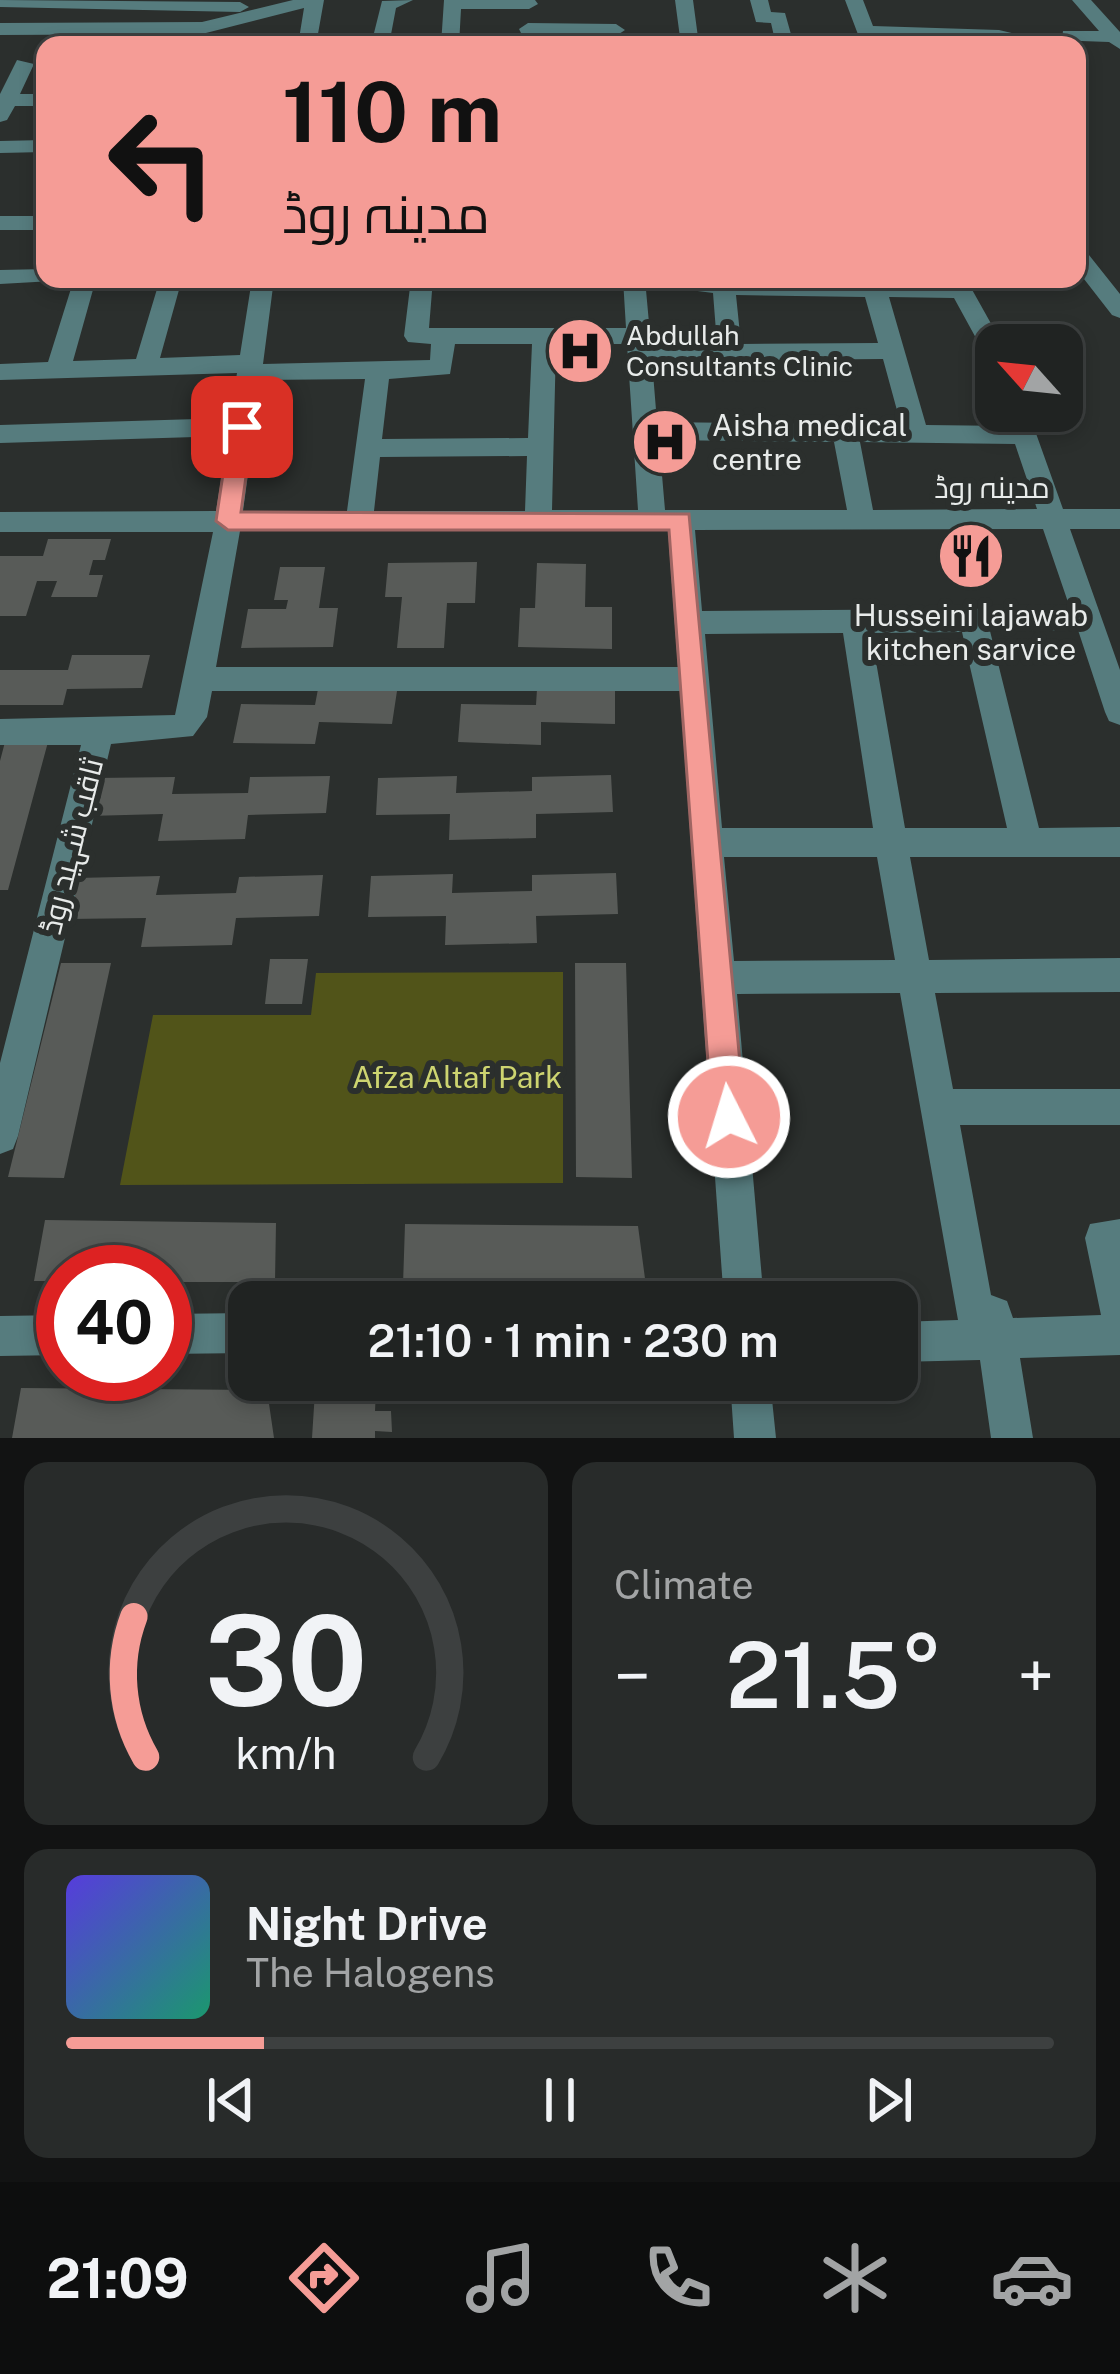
<!DOCTYPE html>
<html lang="en">
<head>
<meta charset="utf-8">
<style>
	body { margin:0; font-family:"Public Sans",Cairo,sans-serif; background:#282b2a; color:#f1f3f6; height:100vh; display:flex; flex-direction:column; font-size:45px; white-space:nowrap }
	* { box-sizing:border-box; margin:0 }
	p { font-size:39px; color:#a2a4a5 }
	.icon { flex:none; width:66px; height:66px; fill:none; stroke:currentColor; stroke-width:2; stroke-linecap:round; stroke-linejoin:round }
	.map { position:relative; height:1438px; overflow:hidden }
	.sheet { display:flex; flex-direction:column; gap:24px; padding:24px; background:#121313; flex:1 }
	.sheet>* { flex:none }
	.top-card { position:absolute; left:36px; top:36px; width:1050px; height:252px; border-radius:24px; box-shadow:0 6px 18px #0003,0 0 0 3px #3d4040; background:#f59c96; color:#111; overflow:hidden }
	.needle { width:78px; rotate:297deg }
	.tools { position:absolute; left:975px; top:324px; display:grid; gap:24px }
	.tools a { display:grid; place-items:center; width:108px; height:108px; border-radius:24px; background:#202322; box-shadow:0 6px 18px #0003,0 0 0 3px #3d4040; font-size:60px }
	.speed { position:absolute; left:36px; top:1245px; display:flex; gap:24px; font-size:60px; font-weight:700; text-align:center }
	.speed>* { display:grid; place-content:center; width:156px; height:156px; border-radius:50%; background:#202322; box-shadow:0 6px 18px #0003,0 0 0 3px #3d4040; line-height:1 }
	.speed .limit { border:18px solid #d22; background:#fff; color:#111 }
	.pin { position:absolute; display:grid; place-items:center; width:102px; height:102px; color:#fff; margin:-51px; border-radius:24px; box-shadow:0 6px 18px #0006 }
	.me { position:absolute; width:132px; margin:-66px; rotate:355deg; stroke-linejoin:round; filter:drop-shadow(0 0 9px #0008) }
	.turn { display:flex; align-items:center; gap:42px; height:252px; padding:0 48px; font-size:54px }
	.turn .icon { width:156px; height:156px; stroke-width:2.5 }
	.turn b { display:block; font-size:84px; line-height:102px }
	.big { font-size:90px; font-weight:600; line-height:1.1 }
	.sheet .widget { flex:1; display:flex; flex-direction:column; justify-content:center; gap:18px; min-width:0; padding:0 42px; border-radius:24px; background:#282b2a }
	.sheet .dial { align-items:center; gap:0 }
	.dial svg { height:312px; overflow:visible; fill:none; stroke:#3d4040; stroke-width:7; stroke-linecap:round; text-anchor:middle }
	.dial text { fill:#f1f3f6; stroke:none }
	.song { display:flex; align-items:center; gap:36px }
	.cover { width:144px; height:144px; border-radius:18px; background:linear-gradient(135deg,hsl(250 70% 55%),hsl(160 70% 35%)) }
	.played { height:12px; border-radius:6px; background:linear-gradient(90deg,#f59c96 20%,#3d4040 20%) }
	.keys { display:flex; justify-content:space-around; direction:ltr }
	.heat { display:flex; justify-content:space-between; align-items:center; font-size:66px; direction:ltr }
	.sheet .tiles { flex:1; display:grid; gap:24px; grid-template-columns:1fr 1fr }
	.widget:last-child { grid-column:span 2 }
	.trip { position:absolute; left:228px; top:1281px; width:690px; height:120px; border-radius:24px; background:#202322; box-shadow:0 6px 18px #0003,0 0 0 3px #3d4040; font-weight:600; line-height:120px; text-align:center }
	.tabs { display:flex; height:192px; justify-content:space-around; align-items:center; background:#0d0e0e; color:#a2a4a5 }
	.tabs .icon { width:84px; height:84px }
	.tabs .current { color:#f59c96 }
	.tabs b { font-size:54px; color:#f1f3f6 }
	.map>svg:first-child { display:block }
	.green { fill:#515419 }
	.building { fill:#585b58 }
	.lines { fill:none; stroke-linecap:round; stroke-linejoin:round }
	.minor { fill:#567c7e; fill-rule:evenodd }
	.route { fill:#f59c96; stroke:#9f6562; stroke-width:3 }
	.labels { text-anchor:middle; dominant-baseline:central; stroke-width:12; stroke-linejoin:round; paint-order:stroke }
	.far-poi-label { font-size:27px; fill:#e8ebea; stroke:#2b2f2d; text-anchor:start }
	.poi-label { font-size:30px; fill:#e8ebea; stroke:#2b2f2d; text-anchor:start }
	.street-label { font-size:30px; fill:#e8ebea; stroke:#2b2f2d }
	.park-label { font-size:30px; fill:#cdd470; stroke:#2b2f2d }
</style>
</head>
<body>
<div class="map">
<svg width="1120" height="1438" viewBox="0 0 1120 1438">
	<rect width="100%" height="100%" fill="#2b2f2d"/>
	<path class="green" d="M563,972V1183L120,1185L153,1015H311L316,973Z"/>
	<path class="building" d="M48,539H111L105,560H93L89,575H103L97,597H51L57,581H37L26,616H0V556H43Z
		M477,562L475,603H447L444,648H397L402,597H385L388,563Z
		M537,563L586,564L585,607H612V649L518,647L520,608H535Z
		M280,567H325L319,608H338L333,647L241,648L248,609H286L288,600H274Z
		M72,655H150L142,688L67,689L63,705H0V670H68Z
		M318,689L397,691L392,724L319,722L315,744L233,743L241,704L315,705Z
		M537,689L615,691V724L541,722V745L458,742L461,704L536,705Z
		M5,742H48L8,890H0V761Z
		M611,775L613,812L536,814V838L449,840L450,814L376,815L378,778L457,776L456,793L532,791V777Z
		M330,776L326,813L248,815L245,839L158,841L163,814L88,816L96,778L175,777L172,794L248,793L250,777Z
		M616,873L618,914L536,916L537,943L445,945L446,916L368,917L371,876L453,874L452,893L532,891V875Z
		M323,875L319,916L236,918L232,945L141,947L146,918L68,919L77,878L160,876L156,895L236,893L239,877Z
		M270,959H308L302,1004H265Z
		M61,963H111L64,1178L8,1177Z
		M575,963H626L632,1178L576,1177Z
		M45,1220L276,1223L275,1282H165V1272H63V1281H34Z
		M405,1224L638,1226L646,1286L403,1285Z
		M21,1388L267,1390L274,1438H12Z
		M376,1389L375,1411H391L392,1432L375,1431V1438H312L315,1391Z"/>
	<g class="lines">
		<path class="minor" d="M0,0L240,2L249,7L240,12L0,7Z
			M293,0H324L316,45H298L304,8L202,34L0,35V23L202,22Z
			M413,0L396,8L389,45H371L382,1Z
			M444,0H535L538,4L529,9H461L459,45H441Z
			M675,0H693L699,45H681Z
			M750,0H768L771,12L785,13L794,45H776L771,23L756,22Z
			M845,0H863L873,26L999,30L1036,39H1062L1063,31H1099L1072,0H1091L1120,32V49L1109,42L1081,41L1077,50V45L877,37L880,45H862Z
			M528,23L616,24L625,30L616,36L521,33L519,29Z
			M17,60L34,64L20,94H45V106H15L7,120L0,122V94Z
			M45,140V152L0,153V141Z
			M44,191L45,203L36,202L33,197Z
			M0,216H45V230H0Z
			M1077,248L1085,250L1120,294V318L1112,315L1077,270Z
			M45,269V279L53,281L0,284V270Z
			M74,279H96L73,361L136,359L160,279H182L160,358L240,355L252,279H274L263,364L430,360L431,344L408,342L404,336L411,279H433L429,328H626L623,279H645L651,345L717,344L713,293L659,286L648,279L970,286L1003,345H996V362L988,360L954,298L889,297L926,425L1009,426L1004,411H1028L1063,509H1120V529H1070L1120,670V725L1109,721L1105,712L1078,630L990,631L1039,828L1120,827V857H910L929,960L1120,958V992L935,993L953,1089H1120V1125H960L991,1295L1007,1301L1013,1318L1101,1315L1085,1238L1090,1224L1120,1219V1355L1020,1358L1033,1438H991L980,1360L897,1362V1322L958,1320L900,993L737,994L764,1302H724L680,691H212L207,717L193,736L111,744L18,1136L13,1149L0,1154V1063L81,745H0V719L175,715L213,532H0V512L216,511L228,436L0,443V425L230,418L237,373L0,380V364L48,362ZM736,295L865,297L878,343L741,344ZM455,344H532L528,438L382,439L389,379L450,374ZM556,344H627L638,510H552ZM883,359L901,425L657,422L652,361ZM365,379L347,511H243L261,380ZM659,440L834,442L847,510H665ZM860,442L1015,444L1037,509L873,510ZM527,456L525,511H374L380,457ZM1043,529L1070,608L702,611L695,530ZM668,530L678,667H216L240,531ZM962,632L1007,828H905L871,633ZM843,633L873,828H722L705,634ZM724,857H877L895,960L734,961Z
			M249,1313V1353L165,1354V1314Z
			M63,1315V1355L0,1356V1316Z
			M730,1380H770L776,1438H734Z"/>
	</g>
	<path class="route" d="M242,418L253,427L241,512L689,514L745,1117L740,1129L729,1134L717,1129L712,1117L669,530H228L216,521L230,427Z"/>
	<defs>
		<g id="hospital-disc" transform="scale(3.45)"><circle r="9.5" fill="#f59c96" stroke="#2b2f2d"/><path d="M-5-5h3v3.5h4V-5h3V5h-3V1.5h-4V5h-3Z" fill="#111"/></g>
		<g id="restaurant-disc" transform="scale(3.45)"><circle r="9.5" fill="#f59c96" stroke="#2b2f2d"/><path d="M-5-6h1v4h1v-4h1v4h1v-4h1v5L-1.5 .5V6h-2V.5L-5-1ZM5-6V6H3V1.5H1.5Q1.5-4 5-6Z" fill="#111"/></g>
	</defs>
	<g fill-rule="evenodd">
		<use href="#hospital-disc" x="580" y="351"/>
		<use href="#hospital-disc" x="665" y="442"/>
		<use href="#restaurant-disc" x="971" y="556"/>
	</g>
	<g class="labels">
		<g class="far-poi-label">
			<text x="626" y="335">Abdullah<tspan x="626" dy="31">Consultants Clinic</tspan></text>
		</g>
		<g class="poi-label">
			<text x="712" y="425">Aisha medical<tspan x="712" dy="34">centre</tspan></text>
			<text x="971" y="615" text-anchor="middle">Husseini lajawab<tspan x="971" dy="34">kitchen sarvice</tspan></text>
		</g>
		<g class="street-label">
			<text x="992" y="487">مدینہ روڈ</text>
			<text transform="translate(71 846) rotate(-76)">ثاقب شہید روڈ</text>
		</g>
		<g class="park-label">
			<text x="457" y="1077">Afza Altaf Park</text>
		</g>
	</g>
</svg>
<div class="tools">
<a><svg class="needle" viewBox="-14 -14 28 28"><path d="M0-13l5 13h-10z" fill="#e53935"/><path d="M0 13l5-13h-10z" fill="#a2a4a5"/></svg></a>
</div>
<div class="speed"><div class="limit">40</div></div>
<div class="pin" style="left:242px;top:427px;background:#d93025"><svg class="icon" aria-label="arrive" viewBox="0 0 24 24"><path d="M6 21V4h12l-3 4 3 4H6"/></svg></div>
<svg class="me" style="left:729px;top:1117px" viewBox="-20 -20 40 40"><circle r="17" fill="#f59c96" stroke="#fff" stroke-width="3"/><path d="M0-11L8 9 0 5-8 9z" fill="#fff"/></svg>
<div class="trip">21:10 · 1 min · 230 m</div>
<div class="top-card">
<div class="turn"><svg class="icon" aria-label="left" viewBox="0 0 24 24"><path d="M17 20v-9H6M10 6l-5 5 5 5"/></svg><div><b>110 m</b>مدینہ روڈ</div></div>
</div>
</div>
<section class="sheet">
<div class="tiles">
<div class="widget dial"><svg viewBox="0 0 100 80">
<path d="M14 69A42 42 0 1 1 86 69"/>
<path d="M14 69A42 42 0 0 1 11 33" stroke="#f59c96"/>
<text x="50" y="56" font-size="32" font-weight="700">30</text>
<text x="50" y="72" font-size="11">km/h</text>
</svg></div>
<div class="widget"><p>Climate</p>
<div class="heat"><a>−</a><b class="big">21.5°</b><a>+</a></div>
</div>
<div class="widget">
<div class="song"><i class="cover"></i><div><b>Night Drive</b><p>The Halogens</p></div></div>
<div class="played"></div>
<div class="keys"><svg class="icon" aria-label="previous" viewBox="0 0 24 24"><path d="M18 5L8 12l10 7zM5 5v14"/></svg><svg class="icon" aria-label="pause" viewBox="0 0 24 24"><path d="M8 5v14M16 5v14"/></svg><svg class="icon" aria-label="next" viewBox="0 0 24 24"><path d="M6 5l10 7-10 7zM19 5v14"/></svg></div>
</div>
</div>
</section>
<nav class="tabs">
<b>21:09</b>
<svg class="icon current" aria-label="directions" viewBox="0 0 24 24"><path d="M12 3l9 9-9 9-9-9zM9 14v-3h6M13 9l2 2-2 2"/></svg>
<svg class="icon" aria-label="music" viewBox="0 0 24 24"><path d="M9 18V5l10-2v13"/><circle cx="6" cy="18" r="3"/><circle cx="16" cy="16" r="3"/></svg>
<svg class="icon" aria-label="phone" viewBox="0 0 24 24"><path d="M5 4h4l2 5-3 2q2 4 5 5l2-3 5 2v4C11 20 4 13 5 4z"/></svg>
<svg class="icon" aria-label="climate" viewBox="0 0 24 24"><path d="M12 3v18M4 7l16 10M4 17L20 7"/></svg>
<svg class="icon" aria-label="car" viewBox="0 0 24 24"><path d="M5 17H2v-5l4-1 3-4h7l3 4 3 1v5h-3M9 17h6M6 11h13"/><circle cx="7" cy="17" r="2"/><circle cx="17" cy="17" r="2"/></svg>
</nav>
</body>
</html>
